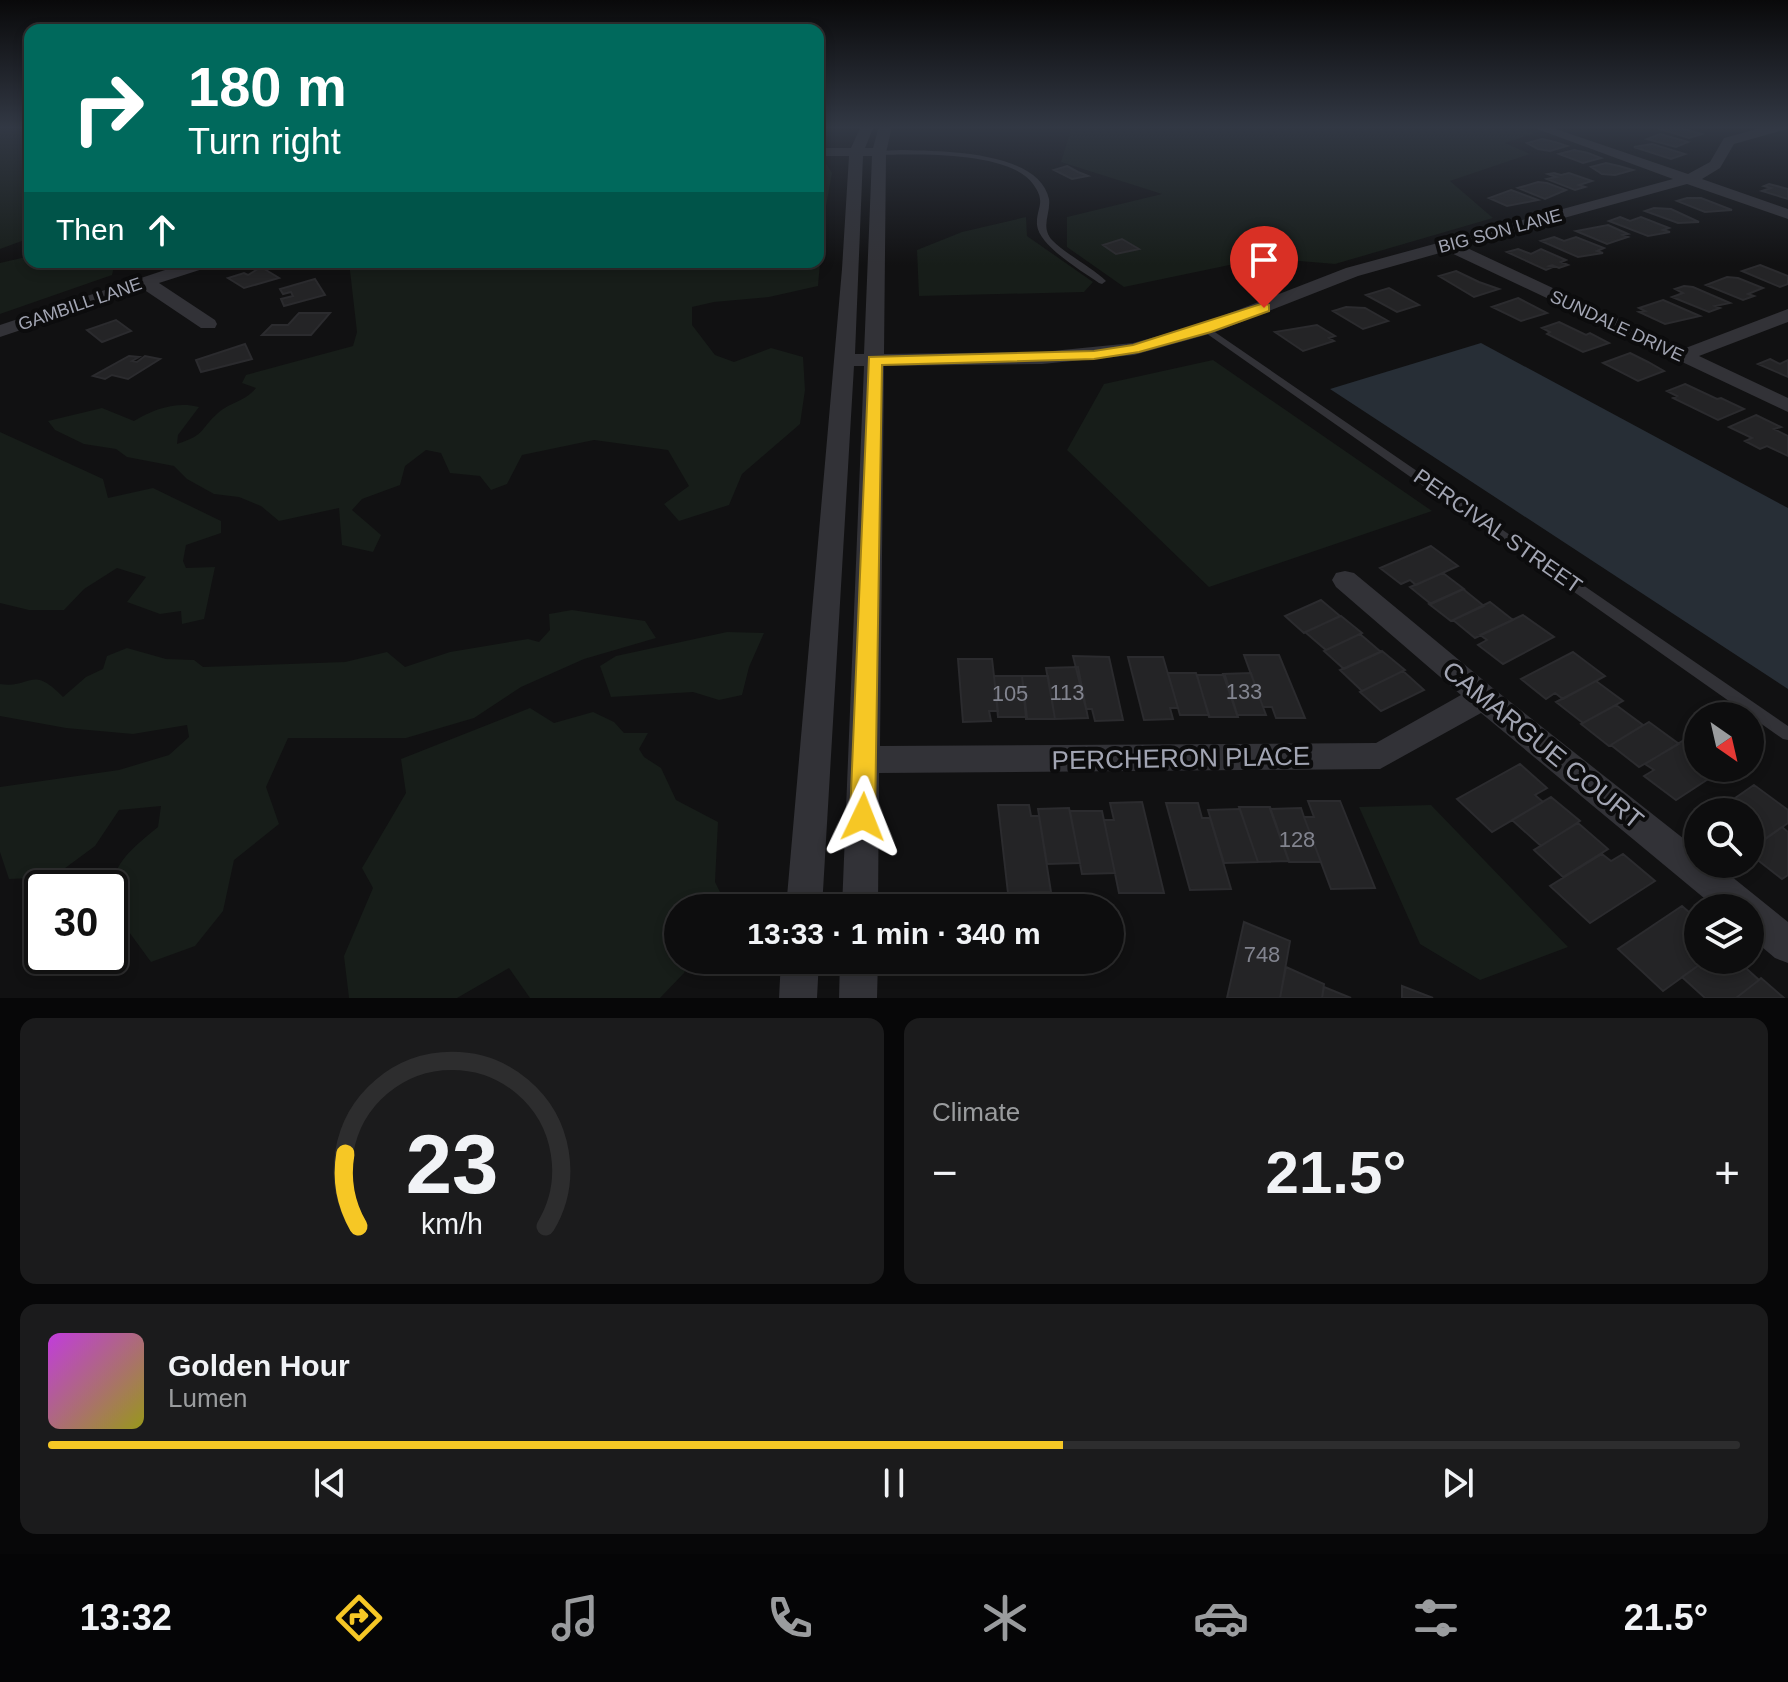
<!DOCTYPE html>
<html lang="en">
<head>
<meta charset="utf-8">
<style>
	body { margin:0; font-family:Arial,sans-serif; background:#1b1b1c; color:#f1f3f6; height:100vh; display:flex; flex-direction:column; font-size:30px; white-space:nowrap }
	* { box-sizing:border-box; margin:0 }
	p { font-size:26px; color:#9a9c9e }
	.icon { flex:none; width:44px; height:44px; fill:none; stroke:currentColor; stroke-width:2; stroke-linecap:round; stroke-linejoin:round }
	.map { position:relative; height:998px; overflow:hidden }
	.panel { display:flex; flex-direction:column; gap:20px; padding:20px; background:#070708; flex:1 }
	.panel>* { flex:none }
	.guide { position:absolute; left:24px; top:24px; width:800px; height:244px; border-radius:16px; box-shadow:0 4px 12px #0003,0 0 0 2px #2d2d2e; background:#00695c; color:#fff; overflow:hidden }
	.needle { width:52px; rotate:146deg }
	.tools { position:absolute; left:1684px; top:702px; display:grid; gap:16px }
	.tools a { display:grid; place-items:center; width:80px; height:80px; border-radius:50%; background:#0d0d0e; box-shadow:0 4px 12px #0003,0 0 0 2px #2d2d2e; font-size:40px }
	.speed { position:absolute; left:24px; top:870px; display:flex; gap:16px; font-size:40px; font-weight:700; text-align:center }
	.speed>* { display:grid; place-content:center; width:104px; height:104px; border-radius:50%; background:#0d0d0e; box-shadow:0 4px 12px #0003,0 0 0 2px #2d2d2e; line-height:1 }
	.speed .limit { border:4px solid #111; border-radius:12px; background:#fff; color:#111 }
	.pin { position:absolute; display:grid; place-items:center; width:68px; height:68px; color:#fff; margin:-82px -34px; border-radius:50% 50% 50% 0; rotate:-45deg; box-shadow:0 0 8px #0007 }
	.pin .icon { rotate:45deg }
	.me { position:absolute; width:88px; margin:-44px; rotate:2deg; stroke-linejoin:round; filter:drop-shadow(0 0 6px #0008) }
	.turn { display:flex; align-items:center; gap:28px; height:168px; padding:0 32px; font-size:36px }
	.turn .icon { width:104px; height:104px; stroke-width:2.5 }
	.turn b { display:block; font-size:56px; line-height:68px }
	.then { display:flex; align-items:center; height:76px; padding:0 32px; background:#0003; gap:16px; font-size:30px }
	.big { font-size:60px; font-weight:600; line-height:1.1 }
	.panel .card { flex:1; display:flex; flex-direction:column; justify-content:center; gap:12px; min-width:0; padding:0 28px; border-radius:16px; background:#1b1b1c }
	.panel .dial { align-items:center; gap:0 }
	.dial svg { height:208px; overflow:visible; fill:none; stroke:#2d2d2e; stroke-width:7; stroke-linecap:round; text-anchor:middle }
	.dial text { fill:#f1f3f6; stroke:none }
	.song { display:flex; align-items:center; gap:24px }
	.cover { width:96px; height:96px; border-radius:12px; background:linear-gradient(135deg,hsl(290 70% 55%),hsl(60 70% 35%)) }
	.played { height:8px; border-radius:4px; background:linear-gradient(90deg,#f6c725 60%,#2d2d2e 60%) }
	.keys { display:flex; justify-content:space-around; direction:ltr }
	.heat { display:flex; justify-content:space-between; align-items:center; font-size:44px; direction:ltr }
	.panel .tiles { flex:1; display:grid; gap:20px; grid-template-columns:1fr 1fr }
	.card:last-child { grid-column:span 2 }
	.trip { position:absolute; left:664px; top:894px; width:460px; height:80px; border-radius:40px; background:#0d0d0e; box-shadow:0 4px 12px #0003,0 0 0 2px #2d2d2e; font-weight:600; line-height:80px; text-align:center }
	.tab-bar { display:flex; height:128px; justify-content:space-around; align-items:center; background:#050506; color:#9a9c9e }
	.tab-bar .icon { width:56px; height:56px }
	.tab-bar .selected { color:#f6c725 }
	.tab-bar b { font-size:36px; color:#f1f3f6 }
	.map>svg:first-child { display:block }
	.green { fill:#171d19 }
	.water { fill:#272e36 }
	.building { fill:#242426; stroke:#2b2b2e; stroke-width:2 }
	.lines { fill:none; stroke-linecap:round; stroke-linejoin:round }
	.service { fill:#323237; fill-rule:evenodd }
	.minor { fill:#323237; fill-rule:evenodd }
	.route { fill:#f6c725; stroke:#a08118; stroke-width:2 }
	.labels { text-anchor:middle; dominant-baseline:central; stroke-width:8; stroke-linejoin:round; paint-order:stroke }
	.far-street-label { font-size:18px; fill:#a2a5b3; stroke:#0c0c0d }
	.street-label { font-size:22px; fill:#a2a5b3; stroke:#0c0c0d }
	.near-number-label { font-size:22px; fill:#82848f }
	.near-street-label { font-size:26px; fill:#a2a5b3; stroke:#0c0c0d }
</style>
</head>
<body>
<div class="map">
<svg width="1788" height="998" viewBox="0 0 1788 998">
	<rect width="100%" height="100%" fill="#111112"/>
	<path class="green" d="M0,126H30V238L0,249Z
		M1072,126H1507L1535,133L1505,143L1530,154L1450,181L1493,218L1335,264L1263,258L1124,287L1067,247V217L1162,194L1061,162Z
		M818,161L825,162L832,173L824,217L818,286L769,297L714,302L692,307V325L715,355L734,362L771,348L803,357L805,390L800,424L742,474L729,505L679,521L664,504L689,486L668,450L594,440L522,455L507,484L491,490L480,476L450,473L441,453L426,450L405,466L400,485L362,499L352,510L381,535L373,552L342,545L339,508L279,521L261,506L239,497L214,494L187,479L174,466L127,457L116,449L84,444L55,430L48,421L102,408L134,421C153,409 177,401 199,407L178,435L177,444C207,434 198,431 218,413C230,402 243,403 256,388L242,383L246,375L353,346L357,332L349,262H818Z
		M1026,217L1027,236L1093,282L1084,292L919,296L917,250L962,232Z
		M30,256V262H115L112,275L0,314V263Z
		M1213,360L1432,511L1209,587L1067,450L1104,384Z
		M0,432L103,479L108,498L153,488L221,521V533L186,545L183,561L186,568L215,567L204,619L182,624L181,611L160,614L127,602L146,577L117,568L84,589L64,610H29L0,603Z
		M572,610L645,621L656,638L584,659L521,687L474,718L406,738H288L266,787L279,824L234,860L223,911L195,946L151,962L110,906C110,864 128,852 158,827L161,806L119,810L95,846L53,877L9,879L0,852V787L119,770L169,755L189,737L187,725L133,734L66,728L0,716V684C32,689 31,664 63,697L86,677L103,669L107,656L127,648L166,659L194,660L203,667L345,662L387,652L405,667L450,652L528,639L539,642L550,630L549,614Z
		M727,632L764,633L749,667L742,695L719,700L693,692L611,697L600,666L616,656Z
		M530,708L554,723L593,712L614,722L624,733H648L639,749L644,757L661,768L676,800L718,822L715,882L728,908H678V960H690L684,973L660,998H530L509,968L457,998H349L344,956L373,888L362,868L406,793L401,759Z
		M1431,805L1568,947L1480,980L1420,944L1359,807Z"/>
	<path class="water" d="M1481,343L1788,508V689L1330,389Z"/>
	<path class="building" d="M1674,126L1702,134L1689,138L1653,127Z
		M1660,134L1688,142L1676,147L1647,139Z
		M1542,139L1555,142L1567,146L1550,151L1538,149L1527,143Z
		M1652,144L1685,154L1671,159L1634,147Z
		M1574,150L1588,153L1601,158L1583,163L1559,154Z
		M1606,163L1619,166L1633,170L1615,175L1602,174L1591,167Z
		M1067,166L1078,172L1088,176L1072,179L1054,170Z
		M1554,173L1561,175L1569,173L1592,181L1579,185L1585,187L1575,190L1547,179L1556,177L1548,174Z
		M1538,182L1547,183L1566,190L1545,199L1518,188Z
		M1769,184L1788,189V199L1762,191L1771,188L1764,186Z
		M1511,190L1538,200L1507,206L1489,198Z
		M1687,198H1701L1732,210L1705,212L1677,201Z
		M1654,208L1671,209L1699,222L1678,223L1645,211Z
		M1620,217L1630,221L1641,217L1669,228L1663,230L1670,232L1648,236L1609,221Z
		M1608,225L1628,234L1623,235L1628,237L1607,244L1576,231Z
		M1554,237L1564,241L1576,237L1604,248L1597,251L1603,253L1578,257L1541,241Z
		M1122,239L1139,249L1116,254L1103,245Z
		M1518,249L1531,254L1541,249L1566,260L1561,262L1568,265L1559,268L1552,265L1549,266L1553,267L1546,270L1507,252Z
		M1760,265L1788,276V284L1780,287L1742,271Z
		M261,267L279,278L244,288L228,278L244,273L248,275Z
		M1456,271L1479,282L1499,289L1474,297L1439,276Z
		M1727,277L1738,278L1763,288L1748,294L1754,296L1743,300L1706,285Z
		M315,279L325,295L284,306L281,299L293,296L291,292L283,294L280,289Z
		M1684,286L1693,287L1730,303L1715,306L1720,308L1709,312L1672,297L1683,293L1675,289Z
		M1389,288L1419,305L1397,312L1366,295Z
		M1518,298L1547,313L1521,321L1492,307Z
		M1663,300L1700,316L1665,324L1639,312L1645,311L1639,308Z
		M1346,307L1365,308L1388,321L1363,329L1333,311Z
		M299,313H330L311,335H262L272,325H288Z
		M116,320L131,331L102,342L87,330Z
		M1559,322L1586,335L1590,333L1609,343L1583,352L1547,334L1550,332L1542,328Z
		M1317,325L1335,336L1329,338L1334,341L1303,351L1275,332Z
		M245,344L252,359L201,372L196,360Z
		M1630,353L1648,362L1664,371L1638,381L1603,363Z
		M129,356L139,357L132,361L137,362L145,356L160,359L128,379L112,375L105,379L93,376Z
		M1770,359L1780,364L1788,360V377L1758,364Z
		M1685,384L1717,399L1721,398L1744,409L1718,420L1673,398L1677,396L1667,391Z
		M1756,415L1781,427L1774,429L1788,436V456L1767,446L1760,449L1745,441L1752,438L1729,427Z
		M1431,546L1458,566L1416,585L1410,580L1401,584L1380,568Z
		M1443,573L1464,589L1431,604L1410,587Z
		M1463,589L1484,606L1451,621L1429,604Z
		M1321,600L1340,616L1304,633L1285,616Z
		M1490,602L1513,620L1475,638L1453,620Z
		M1523,615L1554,637L1503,664L1478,645L1487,640L1480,635Z
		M1341,616L1362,633L1326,650L1305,632Z
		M1360,634L1381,652L1344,669L1324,651Z
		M1382,651L1405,670L1362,691L1340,670Z
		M1573,652L1605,676L1563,699L1555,693L1546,699L1521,679Z
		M1244,655H1279L1305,718H1276L1272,707H1263Z
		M1073,656L1109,657L1123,720L1095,721L1092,709H1086Z
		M1128,657H1163L1178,708H1170L1173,719L1144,720Z
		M958,659H992L998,711H989L991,721L963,722Z
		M1078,667L1088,718L1055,719L1046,668Z
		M1403,671L1424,690L1381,711L1360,692Z
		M1168,673H1196L1209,715H1180Z
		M1251,673L1263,707L1266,715H1237L1223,674Z
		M1197,675H1225L1238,717H1209Z
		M994,676H1022L1027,717H998Z
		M1022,676H1048L1055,719H1026Z
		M1596,681L1623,701L1583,723L1556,702Z
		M1616,705L1643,725L1609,746L1581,724Z
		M1649,722L1679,744L1639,767L1611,745Z
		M1689,737L1698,744V768H1725L1676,800L1644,776L1654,770L1645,764Z
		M1520,764L1547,788L1535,795L1543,802L1492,832L1457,799Z
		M1754,785L1788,810V823L1753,848L1750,845V812H1715Z
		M1551,797L1580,821L1541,846L1512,820Z
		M1308,801H1340L1375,888L1331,889L1304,817H1314Z
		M1142,802L1164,893H1119L1104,820H1114L1110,803Z
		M1166,803H1198L1202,818H1210L1231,889L1190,890Z
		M998,805H1029L1031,816H1039L1051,892L1008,893Z
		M1239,807H1270L1289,861L1258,862Z
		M1069,808L1080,863L1047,864L1038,809Z
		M1301,808L1304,817L1321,862H1289L1270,809Z
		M1240,809L1258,862L1224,863L1208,810Z
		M1070,811H1102L1115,873L1082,874Z
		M1578,823L1608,849L1563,877L1534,850Z
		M1782,827L1788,832V875L1782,879L1750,854V849Z
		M1602,854L1611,861L1623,854L1655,881L1590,923L1550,886Z
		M1682,906L1698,920V960H1706L1663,991L1618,949Z
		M1244,922L1290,941L1280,998H1227Z
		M1706,960H1737L1759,980L1736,998H1705L1682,977Z
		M1286,967L1324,984L1322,998H1280Z
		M1761,978L1784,998H1736L1759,980Z
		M1402,986L1433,998H1402Z
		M1324,987L1351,998H1322Z"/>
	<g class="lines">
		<path class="service" d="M900,150C938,151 1039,150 1049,199C1051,214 1040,226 1052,240C1065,254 1092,267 1106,281L1102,284L1099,283C1082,271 1039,246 1037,225C1036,207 1047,203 1033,184C1010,151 916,154 879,155L876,153L879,151Z
			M1206,326L1788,726V740L1783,739L1203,331V327Z"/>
		<path class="minor" d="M861,126H874L865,148H873L879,126H892L886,153L884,354L1042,352L1133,343L1199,325L1346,268L1673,179L1529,126H1547L1688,174L1710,162L1724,138L1768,126H1788L1787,129L1734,144L1720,168L1702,179L1788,209V219L1687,184L1463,246L1683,349L1788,309V322L1699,356L1788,398V412L1447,251L1358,276L1213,333L1134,355L1042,364L884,366L880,746L1376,743L1461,695L1336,587L1332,580L1336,573L1345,571L1354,573L1494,689L1698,850V864H1716L1788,922V963L1775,958L1750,937V908H1716L1481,713L1380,769L879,773L878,908H842L864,366H854L822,908H786L842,269L849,156H818V148H851ZM863,156H872L864,354H855Z
			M189,262H215L212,266L159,283L215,320L217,324L215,328H201L143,289L0,337V325Z
			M781,960H819L817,998H779Z
			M840,960H878L877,998H839Z"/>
	</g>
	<linearGradient id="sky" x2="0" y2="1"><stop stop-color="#09090a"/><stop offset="0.48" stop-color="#323844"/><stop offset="1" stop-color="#323844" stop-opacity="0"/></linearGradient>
	<rect width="1788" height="265" fill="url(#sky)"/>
	<path class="route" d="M1264,303L1269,305V311L1211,332L1139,352L1094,359L882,365L875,817L872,825L863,828L854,825L850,817L869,357L1094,351L1133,345Z"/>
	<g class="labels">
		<g class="far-street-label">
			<text transform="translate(1500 231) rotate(-15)">BIG SON LANE</text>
			<text transform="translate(80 304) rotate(-19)">GAMBILL LANE</text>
			<text transform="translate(1617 326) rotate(25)">SUNDALE DRIVE</text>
		</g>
		<g class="street-label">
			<text transform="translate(1498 531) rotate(35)">PERCIVAL STREET</text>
		</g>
		<g class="near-number-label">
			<text x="1244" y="691">133</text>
			<text x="1067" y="692">113</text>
			<text x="1010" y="693">105</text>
			<text x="1297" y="839">128</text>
			<text x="1262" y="954">748</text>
		</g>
		<g class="near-street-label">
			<text transform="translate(1543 745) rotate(39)">CAMARGUE COURT</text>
			<text transform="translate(1181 758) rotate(-1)">PERCHERON PLACE</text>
		</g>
	</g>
</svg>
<div class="tools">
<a><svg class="needle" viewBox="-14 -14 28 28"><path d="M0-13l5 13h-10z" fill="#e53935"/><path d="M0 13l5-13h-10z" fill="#9a9c9e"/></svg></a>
<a><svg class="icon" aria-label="search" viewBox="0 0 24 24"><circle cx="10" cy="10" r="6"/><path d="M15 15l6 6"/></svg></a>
<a><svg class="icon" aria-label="layers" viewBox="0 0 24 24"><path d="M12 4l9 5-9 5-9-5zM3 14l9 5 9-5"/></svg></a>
</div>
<div class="speed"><div class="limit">30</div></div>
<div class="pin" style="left:1264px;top:308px;background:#d93025"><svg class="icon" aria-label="arrive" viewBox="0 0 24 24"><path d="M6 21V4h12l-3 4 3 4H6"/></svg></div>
<svg class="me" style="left:863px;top:817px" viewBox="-20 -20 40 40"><path d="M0-17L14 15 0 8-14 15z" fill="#f6c725" stroke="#fff" stroke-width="4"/></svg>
<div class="trip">13:33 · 1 min · 340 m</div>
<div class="guide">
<div class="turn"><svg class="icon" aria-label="right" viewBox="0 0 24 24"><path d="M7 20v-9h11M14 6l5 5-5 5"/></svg><div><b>180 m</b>Turn right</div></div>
<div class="then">Then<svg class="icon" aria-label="ahead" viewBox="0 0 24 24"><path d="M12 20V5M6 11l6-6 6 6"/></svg></div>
</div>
</div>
<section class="panel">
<div class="tiles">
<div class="card dial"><svg viewBox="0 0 100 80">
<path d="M14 69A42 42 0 1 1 86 69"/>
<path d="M14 69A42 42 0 0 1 9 41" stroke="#f6c725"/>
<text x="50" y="56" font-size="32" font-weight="700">23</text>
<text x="50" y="72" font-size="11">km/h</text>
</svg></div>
<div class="card"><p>Climate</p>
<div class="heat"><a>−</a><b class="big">21.5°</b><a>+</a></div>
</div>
<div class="card">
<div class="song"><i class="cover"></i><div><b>Golden Hour</b><p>Lumen</p></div></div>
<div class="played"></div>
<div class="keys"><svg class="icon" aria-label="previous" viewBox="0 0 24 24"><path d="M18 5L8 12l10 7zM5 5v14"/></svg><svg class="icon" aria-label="pause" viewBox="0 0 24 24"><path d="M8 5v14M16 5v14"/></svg><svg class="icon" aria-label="next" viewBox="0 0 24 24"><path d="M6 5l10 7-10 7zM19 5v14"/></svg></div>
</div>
</div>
</section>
<nav class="tab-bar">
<b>13:32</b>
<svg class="icon selected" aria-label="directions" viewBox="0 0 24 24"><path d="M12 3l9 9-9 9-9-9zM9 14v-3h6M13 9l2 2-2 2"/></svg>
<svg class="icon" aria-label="music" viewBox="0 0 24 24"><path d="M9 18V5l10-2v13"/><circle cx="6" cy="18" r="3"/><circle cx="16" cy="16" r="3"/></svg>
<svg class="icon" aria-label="phone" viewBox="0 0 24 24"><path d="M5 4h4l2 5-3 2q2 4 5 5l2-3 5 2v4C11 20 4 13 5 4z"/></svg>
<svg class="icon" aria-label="climate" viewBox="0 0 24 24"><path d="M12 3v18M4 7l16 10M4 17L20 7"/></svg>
<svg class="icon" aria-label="car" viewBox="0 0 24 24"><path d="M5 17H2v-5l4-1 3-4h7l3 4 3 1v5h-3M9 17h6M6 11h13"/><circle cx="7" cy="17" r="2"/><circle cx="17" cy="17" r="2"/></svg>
<svg class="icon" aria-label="filters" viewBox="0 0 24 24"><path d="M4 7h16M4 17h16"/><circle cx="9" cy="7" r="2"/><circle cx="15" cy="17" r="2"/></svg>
<b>21.5°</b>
</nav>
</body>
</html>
